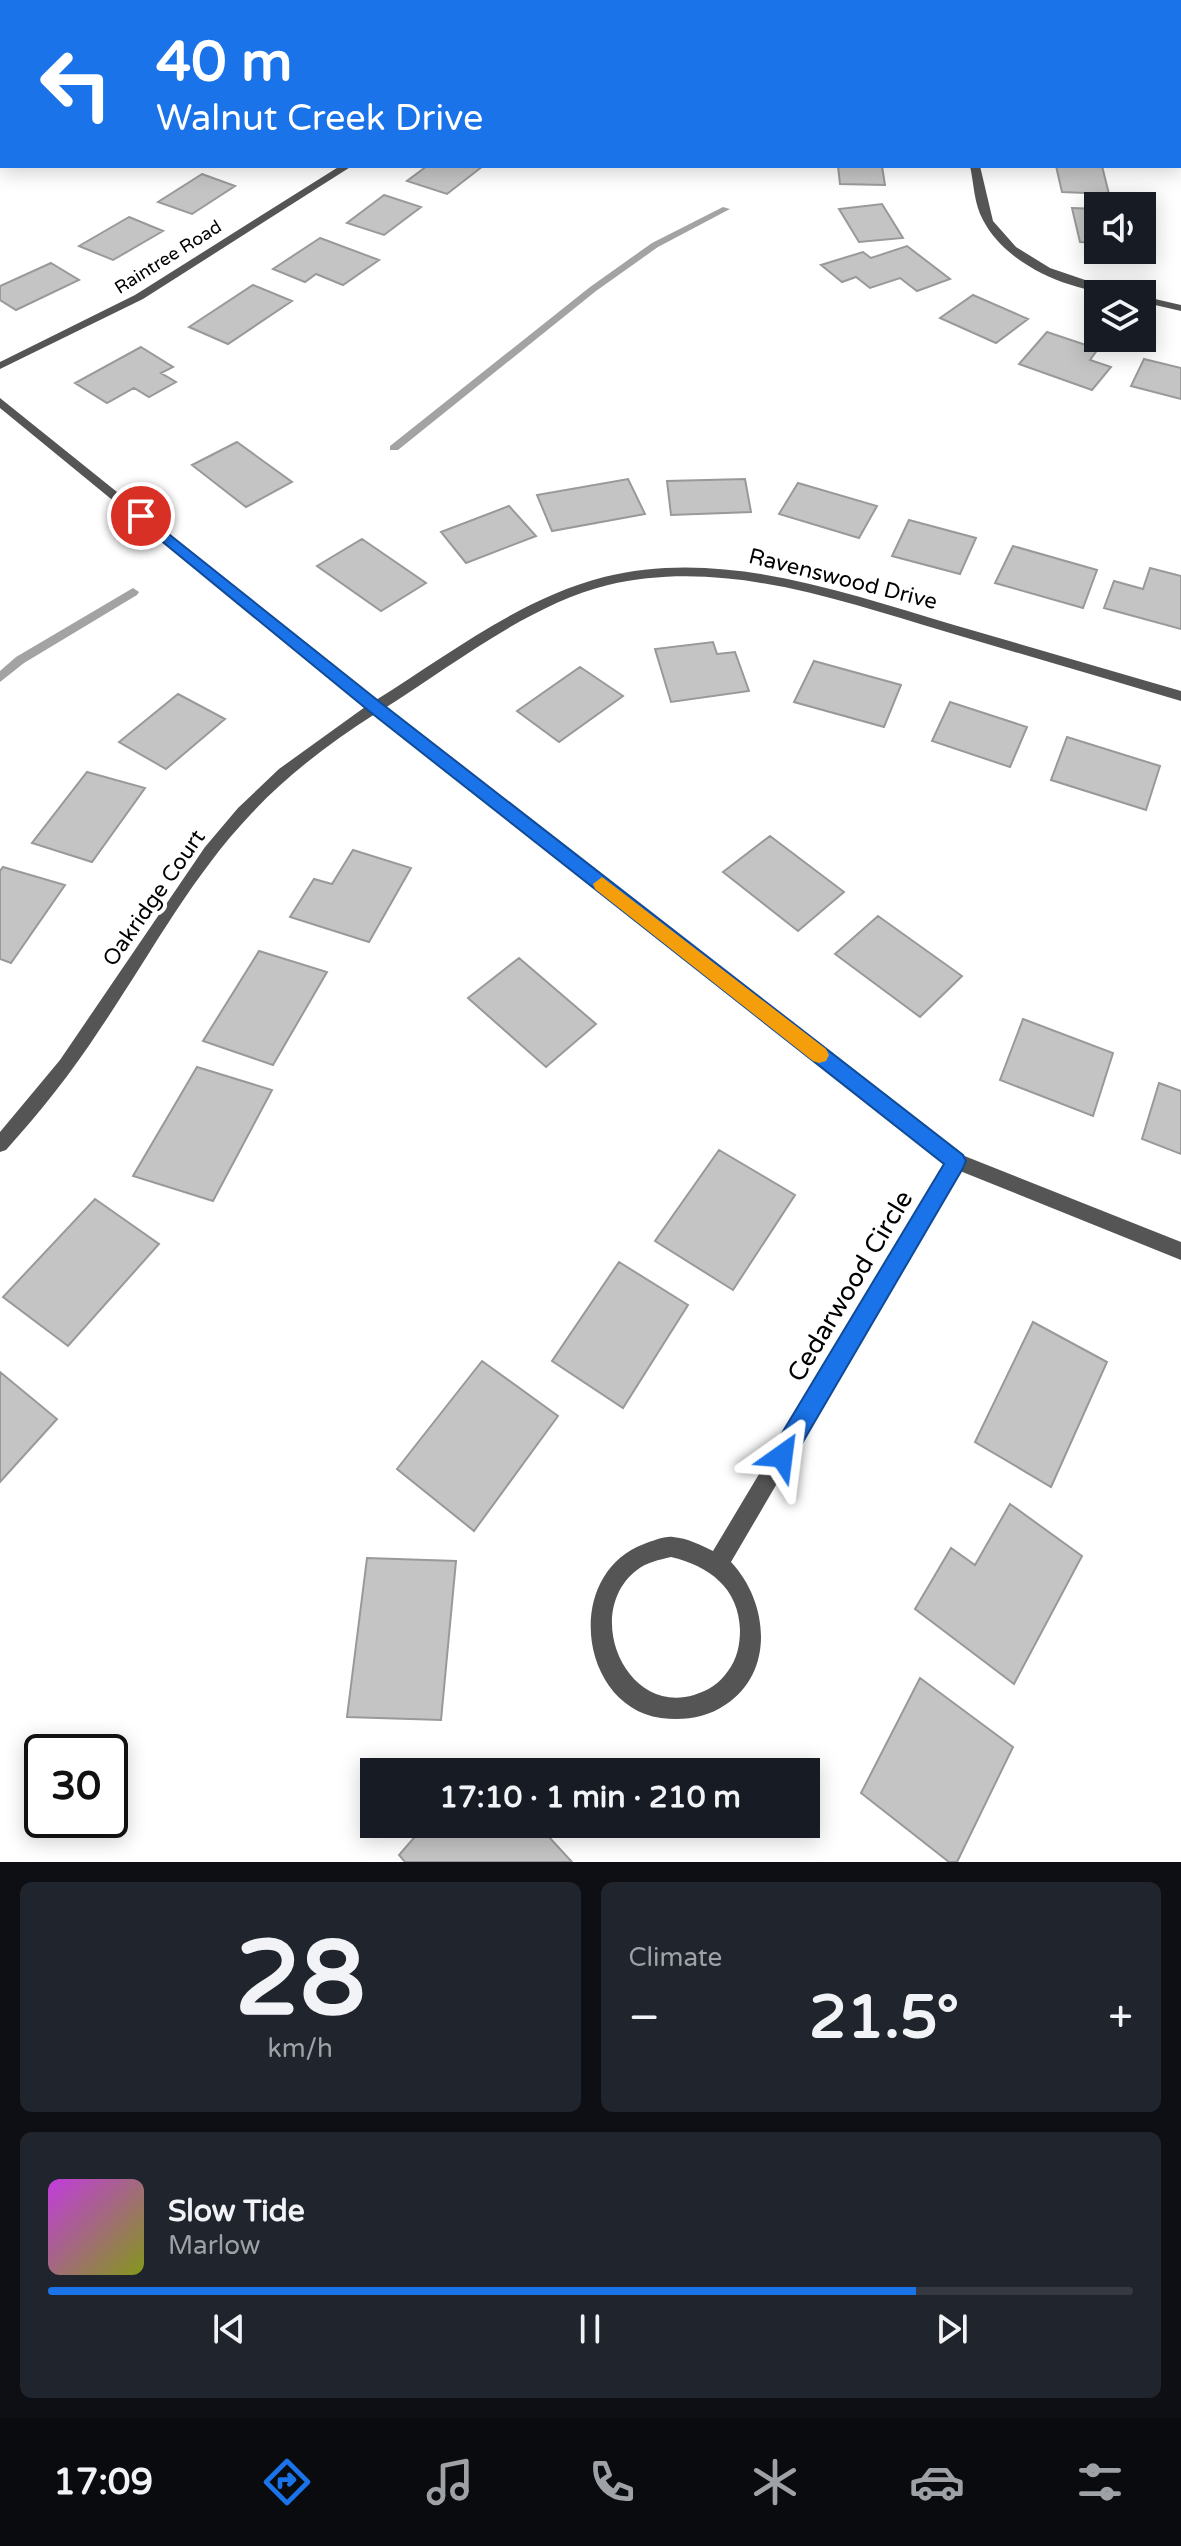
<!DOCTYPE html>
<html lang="en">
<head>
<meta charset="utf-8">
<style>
	body { margin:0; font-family:"Varela Round",sans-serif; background:#20242c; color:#f1f3f6; height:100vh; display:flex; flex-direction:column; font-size:30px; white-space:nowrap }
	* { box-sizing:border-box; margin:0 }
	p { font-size:26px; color:#9ea1a6 }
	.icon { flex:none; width:44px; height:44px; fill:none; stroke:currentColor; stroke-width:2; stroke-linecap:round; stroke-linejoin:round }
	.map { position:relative; height:1862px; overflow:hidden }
	.side { display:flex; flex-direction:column; gap:20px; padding:20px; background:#0d0f14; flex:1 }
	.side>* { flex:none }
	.banner { position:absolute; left:0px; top:0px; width:1182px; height:168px; box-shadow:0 4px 20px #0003; background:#1a73e8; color:#fff; overflow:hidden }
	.controls { position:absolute; left:1084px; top:192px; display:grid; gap:16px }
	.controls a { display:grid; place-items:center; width:72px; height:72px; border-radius:0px; background:#171b24; box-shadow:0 4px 20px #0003; font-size:40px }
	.speed { position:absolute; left:24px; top:1734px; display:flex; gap:16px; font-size:40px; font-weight:700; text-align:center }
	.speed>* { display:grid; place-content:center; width:104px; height:104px; border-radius:50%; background:#171b24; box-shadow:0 4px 20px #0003; line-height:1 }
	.speed .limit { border:4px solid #111; border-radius:12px; background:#fff; color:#111 }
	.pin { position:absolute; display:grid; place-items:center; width:68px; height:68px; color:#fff; margin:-34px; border:4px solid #fff; border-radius:50%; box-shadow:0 2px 8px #0007 }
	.me { position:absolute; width:88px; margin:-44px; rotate:31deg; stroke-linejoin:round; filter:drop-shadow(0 0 6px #0008) }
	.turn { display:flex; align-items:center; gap:28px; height:168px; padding:0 24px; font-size:36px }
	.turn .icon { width:104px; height:104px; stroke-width:2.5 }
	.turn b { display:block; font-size:56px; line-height:68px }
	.big { font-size:60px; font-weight:700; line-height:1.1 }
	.side .tile { flex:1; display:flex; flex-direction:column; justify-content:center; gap:12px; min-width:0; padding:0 28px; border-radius:12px; background:#20242c }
	.side .dial { align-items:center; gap:0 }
	.dial b { font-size:104px; line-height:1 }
	.song { display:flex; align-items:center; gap:24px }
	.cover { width:96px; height:96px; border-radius:12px; background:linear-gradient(135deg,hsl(290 70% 55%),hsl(70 70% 35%)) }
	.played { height:8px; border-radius:4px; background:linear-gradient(90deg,#1a73e8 80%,#363941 80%) }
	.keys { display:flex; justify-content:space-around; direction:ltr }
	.heat { display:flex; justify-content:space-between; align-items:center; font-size:44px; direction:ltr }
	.side .tiles { flex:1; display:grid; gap:20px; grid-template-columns:1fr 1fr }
	.tile:last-child { grid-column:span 2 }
	.trip { position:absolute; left:360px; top:1758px; width:460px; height:80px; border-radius:0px; background:#171b24; box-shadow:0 4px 20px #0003; font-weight:700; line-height:80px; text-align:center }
	.tab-bar { display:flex; height:128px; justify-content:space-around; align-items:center; background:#090b0e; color:#9ea1a6 }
	.tab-bar .icon { width:56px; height:56px }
	.tab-bar .current { color:#1a73e8 }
	.tab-bar b { font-size:36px; color:#f1f3f6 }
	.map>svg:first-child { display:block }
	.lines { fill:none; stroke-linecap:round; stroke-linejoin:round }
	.stream { fill:#a3a3a3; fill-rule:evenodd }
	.building { fill:#c4c4c4; stroke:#999; stroke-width:2 }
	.minor { fill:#555; fill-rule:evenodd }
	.route { fill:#1a73e8; stroke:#114b97; stroke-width:2 }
	.slow { fill:#f59e0b }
	.labels { text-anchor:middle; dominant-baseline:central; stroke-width:8; stroke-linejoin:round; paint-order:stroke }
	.far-street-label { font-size:18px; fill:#000; stroke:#fff }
	.street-label { font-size:22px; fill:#000; stroke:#fff }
	.near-street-label { font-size:26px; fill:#000; stroke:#fff }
</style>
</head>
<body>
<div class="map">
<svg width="1181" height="1862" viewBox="0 0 1181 1862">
	<rect width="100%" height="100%" fill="#fff"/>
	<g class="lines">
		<path class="stream" d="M723,207L730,209L658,247L596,291L398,450H390V446L590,287L652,243Z
			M133,588L139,592L137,595L24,663L0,682V671L16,657Z"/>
	</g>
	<path class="building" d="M427,166H483L447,194L407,181Z
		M838,166H882L885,185L840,184Z
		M1056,166H1102L1109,194L1062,192Z
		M202,174L235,186L192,214L158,202Z
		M384,195L421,207L384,235L347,223Z
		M882,204L903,238L859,242L839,209Z
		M1072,208L1098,209V243L1080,242Z
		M1142,211L1151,245L1142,244Z
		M129,217L163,231L113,260L79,246Z
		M320,238L379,260L343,285L316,274L305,282L273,269Z
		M907,246L950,279L917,291L900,278L870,288L856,277L842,282L821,265L863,252L871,258Z
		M51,263L79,280L16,310L0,300V286Z
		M253,285L292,301L228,344L189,327Z
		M973,295L1028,319L996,343L940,318Z
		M1047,332L1098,349L1090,360L1111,367L1092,390L1019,364Z
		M141,347L173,367L161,373L176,382L149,397L134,388L107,403L75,383Z
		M1144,359L1181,368V399L1131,386Z
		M237,442L292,482L246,507L192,465Z
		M628,479L645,514L552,531L537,495Z
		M745,479L751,512L671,515L667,481Z
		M798,483L877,506L859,538L779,514Z
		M509,506L536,536L466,563L441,532Z
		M909,520L976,538L960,574L892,556Z
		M362,539L426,583L381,611L317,566Z
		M1013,546L1097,570L1083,608L995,583Z
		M1150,568L1181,576V629L1104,608L1114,581L1143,589Z
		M713,642L717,654L735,652L749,691L671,702L655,649Z
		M814,661L901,685L884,727L794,702Z
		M580,667L623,696L559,742L517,711Z
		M178,694L225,719L166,769L119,742Z
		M950,702L1027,727L1010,767L932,741Z
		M1067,737L1160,766L1146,810L1051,780Z
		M87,772L145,788L92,862L32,843Z
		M770,836L844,892L798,931L723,872Z
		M353,850L411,868L369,942L290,917L314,879L332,884Z
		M3,867L65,885L11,963L0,959V871Z
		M878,916L962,976L920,1017L835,954Z
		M259,951L327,972L273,1065L203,1041Z
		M519,958L596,1024L546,1067L468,998Z
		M1023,1019L1113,1053L1093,1116L1000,1080Z
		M197,1067L272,1090L213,1201L133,1176Z
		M1159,1083L1181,1091V1154L1142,1139Z
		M719,1150L795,1195L733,1290L655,1241Z
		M95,1199L159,1244L68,1346L3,1297Z
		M619,1262L688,1305L623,1408L552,1361Z
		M1033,1322L1107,1362L1051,1487L975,1442Z
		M482,1361L558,1416L474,1531L397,1469Z
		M0,1372L57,1419L0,1482Z
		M1010,1504L1082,1556L1014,1684L915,1609L951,1548L975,1565Z
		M367,1558L456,1561L441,1720L347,1717Z
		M920,1678L1013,1747L957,1862H949L861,1793Z
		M426,1824H537L572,1862H405L399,1855Z"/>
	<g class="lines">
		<path class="minor" d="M496,0H504V2H496Z
			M935,0H943L944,2H936Z
			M2,25V32L0,33V26Z
			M340,166H352L143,299L0,369V362L135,295Z
			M970,166H980L993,221L1016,247L1050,268L1126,294C1076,294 1007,267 983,220C974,204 974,184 970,166Z
			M1142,296L1181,305V311L1142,302Z
			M0,398L376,700C448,655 521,598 604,577C722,548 842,592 954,625C1030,647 1105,669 1181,691V701C1103,678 1025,655 947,632C838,600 724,558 608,585C530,604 453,665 385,708L962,1155L1181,1242V1260L960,1171L731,1562C768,1601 776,1672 725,1705C706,1718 683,1721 661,1718C580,1707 562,1575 644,1544C653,1541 664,1536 673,1537C687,1538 701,1545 713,1551L945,1163L375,714C330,743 287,775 251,814C191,877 149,957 100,1029C72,1072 41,1111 6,1150L0,1152V1132L60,1060L205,847L238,808L279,769L365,707L0,408ZM671,1557C709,1566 739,1588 740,1630C740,1645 737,1659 728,1671C719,1684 709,1690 694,1695C625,1716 582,1612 637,1570C647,1562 659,1560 671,1557Z"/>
	</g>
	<path class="route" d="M141,512L381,703L963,1155L966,1161L963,1168L790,1464L782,1467L773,1464L770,1456L773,1448L944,1164L369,711L136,520V513Z"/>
	<path class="slow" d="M602,877L826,1049L829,1055L826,1061L819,1063L813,1061L595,889L593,884Z"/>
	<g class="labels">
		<g class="far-street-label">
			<text transform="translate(168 257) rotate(-32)">Raintree Road</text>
		</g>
		<g class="street-label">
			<text transform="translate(843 579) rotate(14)">Ravenswood Drive</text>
			<text transform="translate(154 898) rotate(-55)">Oakridge Court</text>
		</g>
		<g class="near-street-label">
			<text transform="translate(850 1286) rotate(-59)">Cedarwood Circle</text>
		</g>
	</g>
</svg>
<div class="controls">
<a><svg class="icon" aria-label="sound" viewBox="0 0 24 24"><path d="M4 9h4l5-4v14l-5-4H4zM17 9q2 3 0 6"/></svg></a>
<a><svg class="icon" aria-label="layers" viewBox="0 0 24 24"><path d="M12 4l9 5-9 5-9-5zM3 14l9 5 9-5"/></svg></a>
</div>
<div class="speed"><div class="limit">30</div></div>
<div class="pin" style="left:141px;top:516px;background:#d93025"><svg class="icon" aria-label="arrive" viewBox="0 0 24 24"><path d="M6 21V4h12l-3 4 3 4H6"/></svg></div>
<svg class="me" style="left:782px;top:1456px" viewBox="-20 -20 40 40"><path d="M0-17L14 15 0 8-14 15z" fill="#1a73e8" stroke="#fff" stroke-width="4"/></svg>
<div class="trip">17:10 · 1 min · 210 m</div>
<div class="banner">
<div class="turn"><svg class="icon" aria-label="left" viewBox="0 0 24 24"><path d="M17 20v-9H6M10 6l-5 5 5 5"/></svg><div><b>40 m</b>Walnut Creek Drive</div></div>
</div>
</div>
<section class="side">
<div class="tiles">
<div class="tile dial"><b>28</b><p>km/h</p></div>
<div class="tile"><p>Climate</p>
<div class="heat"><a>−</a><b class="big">21.5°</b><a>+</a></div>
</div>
<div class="tile">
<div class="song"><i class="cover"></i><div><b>Slow Tide</b><p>Marlow</p></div></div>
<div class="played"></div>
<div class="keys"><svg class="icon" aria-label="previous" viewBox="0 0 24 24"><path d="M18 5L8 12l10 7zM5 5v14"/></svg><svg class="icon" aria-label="pause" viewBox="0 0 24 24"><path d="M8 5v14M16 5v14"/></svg><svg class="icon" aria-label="next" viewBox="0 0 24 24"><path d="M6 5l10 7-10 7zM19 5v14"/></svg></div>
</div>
</div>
</section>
<nav class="tab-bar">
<b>17:09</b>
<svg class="icon current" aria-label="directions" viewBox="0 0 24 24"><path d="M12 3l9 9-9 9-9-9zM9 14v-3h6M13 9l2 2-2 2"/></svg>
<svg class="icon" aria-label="music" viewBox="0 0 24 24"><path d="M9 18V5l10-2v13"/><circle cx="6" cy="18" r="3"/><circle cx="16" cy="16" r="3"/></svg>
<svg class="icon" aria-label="phone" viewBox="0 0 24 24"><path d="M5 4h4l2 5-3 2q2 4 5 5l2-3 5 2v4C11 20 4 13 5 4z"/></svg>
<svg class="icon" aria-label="climate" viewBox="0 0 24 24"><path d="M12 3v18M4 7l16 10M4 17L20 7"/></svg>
<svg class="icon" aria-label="car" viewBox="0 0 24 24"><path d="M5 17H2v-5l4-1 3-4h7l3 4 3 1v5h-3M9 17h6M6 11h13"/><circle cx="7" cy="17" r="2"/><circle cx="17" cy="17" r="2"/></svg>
<svg class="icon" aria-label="filters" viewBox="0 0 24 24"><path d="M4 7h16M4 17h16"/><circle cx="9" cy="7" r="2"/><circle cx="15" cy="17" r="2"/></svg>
</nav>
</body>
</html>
